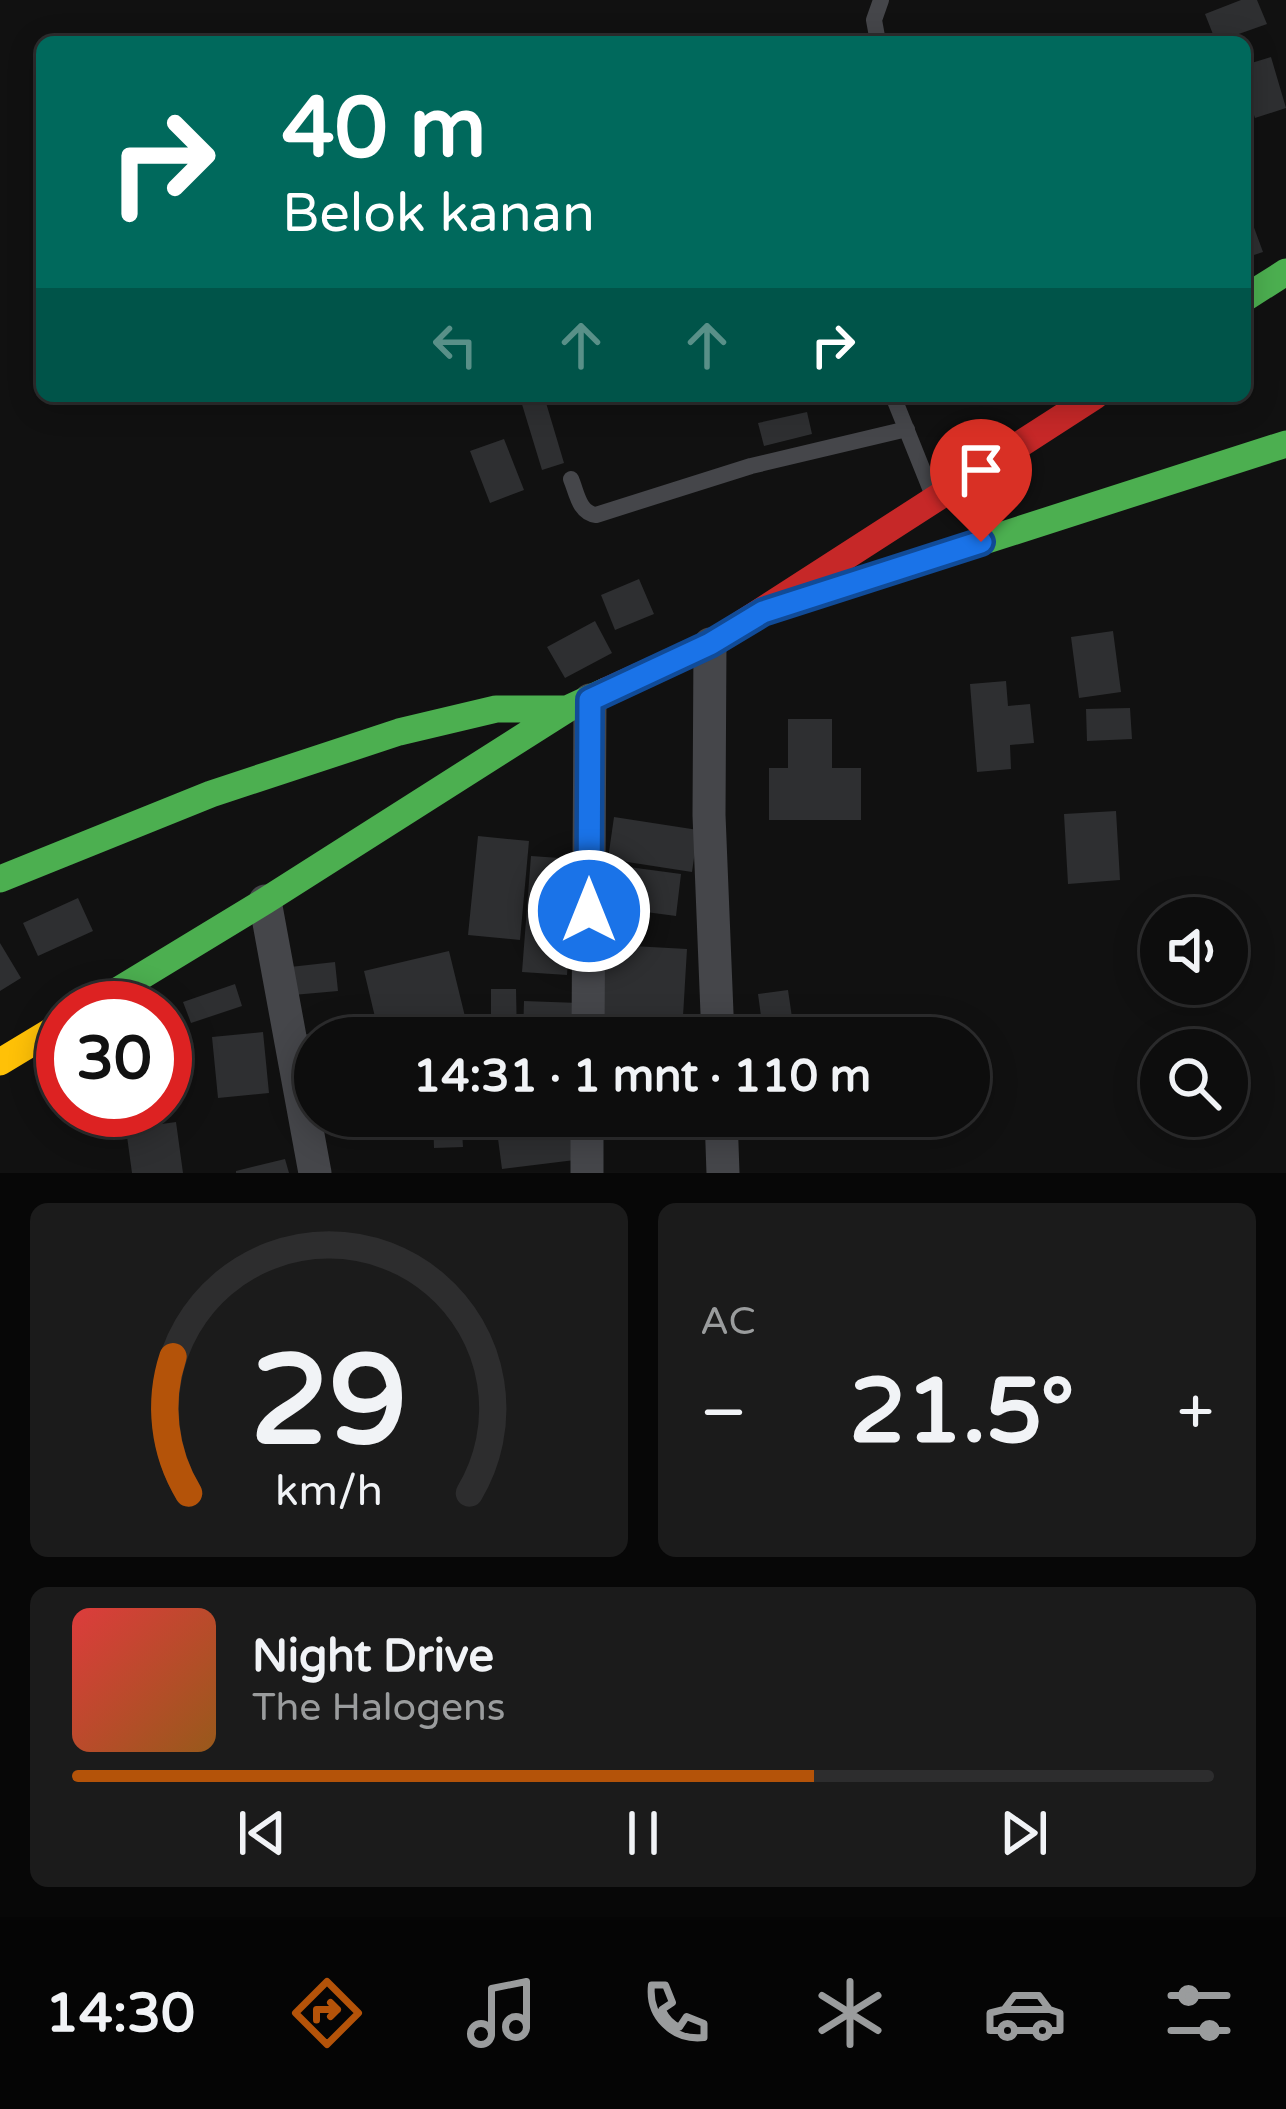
<!DOCTYPE html>
<html lang="id">
<head>
<meta charset="utf-8">
<style>
	body { margin:0; font-family:"Varela Round",sans-serif; background:#1b1b1b; color:#f1f3f6; height:100vh; display:flex; flex-direction:column; font-size:45px; white-space:nowrap }
	* { box-sizing:border-box; margin:0 }
	p { font-size:39px; color:#9a9c9d }
	.icon { flex:none; width:66px; height:66px; fill:none; stroke:currentColor; stroke-width:2; stroke-linecap:round; stroke-linejoin:round }
	.map { position:relative; height:1173px; overflow:hidden }
	.sheet { display:flex; flex-direction:column; gap:30px; padding:30px; background:#070707; flex:1 }
	.sheet>* { flex:none }
	.hud { position:absolute; left:36px; top:36px; width:1215px; height:366px; border-radius:18px; box-shadow:0 6px 30px #0003,0 0 0 3px #2d2d2e; background:#00695c; color:#fff; overflow:hidden }
	.tools { position:absolute; left:1140px; top:897px; display:grid; gap:24px }
	.tools a { display:grid; place-items:center; width:108px; height:108px; border-radius:50%; background:#0d0d0d; box-shadow:0 6px 30px #0003,0 0 0 3px #2d2d2e; font-size:60px }
	.speed { position:absolute; left:36px; top:981px; display:flex; gap:24px; font-size:60px; font-weight:700; text-align:center }
	.speed>* { display:grid; place-content:center; width:156px; height:156px; border-radius:50%; background:#0d0d0d; box-shadow:0 6px 30px #0003,0 0 0 3px #2d2d2e; line-height:1 }
	.speed .limit { border:18px solid #d22; background:#fff; color:#111 }
	.pin { position:absolute; display:grid; place-items:center; width:102px; height:102px; color:#fff; margin:-123px -51px; border-radius:50% 50% 50% 0; rotate:-45deg; box-shadow:0 0 12px #0007 }
	.pin .icon { rotate:45deg }
	.me { position:absolute; width:132px; margin:-66px; rotate:0deg; stroke-linejoin:round; filter:drop-shadow(0 0 9px #0008) }
	.turn { display:flex; align-items:center; gap:42px; height:252px; padding:0 48px; font-size:54px }
	.turn .icon { width:156px; height:156px; stroke-width:2.5 }
	.turn b { display:block; font-size:84px; line-height:102px }
	.lanes { display:flex; align-items:center; height:114px; padding:0 48px; background:#0003; justify-content:center; gap:60px; direction:ltr }
	.lanes .off { opacity:.35 }
	.big { font-size:90px; font-weight:700; line-height:1.1 }
	.sheet .widget { flex:1; display:flex; flex-direction:column; justify-content:center; gap:18px; min-width:0; padding:0 42px; border-radius:18px; background:#1b1b1b }
	.sheet .dial { align-items:center; gap:0 }
	.dial svg { height:312px; overflow:visible; fill:none; stroke:#2d2d2e; stroke-width:7; stroke-linecap:round; text-anchor:middle }
	.dial text { fill:#f1f3f6; stroke:none }
	.song { display:flex; align-items:center; gap:36px }
	.cover { width:144px; height:144px; border-radius:18px; background:linear-gradient(135deg,hsl(0 70% 55%),hsl(30 70% 35%)) }
	.played { height:12px; border-radius:6px; background:linear-gradient(90deg,#b45309 65%,#2d2d2e 65%) }
	.keys { display:flex; justify-content:space-around; direction:ltr }
	.heat { display:flex; justify-content:space-between; align-items:center; font-size:66px; direction:ltr }
	.sheet .tiles { flex:1; display:grid; gap:30px; grid-template-columns:1fr 1fr }
	.widget:last-child { grid-column:span 2 }
	.trip { position:absolute; left:294px; top:1017px; width:696px; height:120px; border-radius:60px; background:#0d0d0d; box-shadow:0 6px 30px #0003,0 0 0 3px #2d2d2e; font-weight:700; line-height:120px; text-align:center }
	.tab-bar { display:flex; height:192px; justify-content:space-around; align-items:center; background:#050505; color:#9a9c9d }
	.tab-bar .icon { width:84px; height:84px }
	.tab-bar .on { color:#b45309 }
	.tab-bar b { font-size:54px; color:#f1f3f6 }
	.map>svg:first-child { display:block }
	.building { fill:#2e2f31 }
	.lines { fill:none; stroke-linecap:round; stroke-linejoin:round }
	.lane { stroke:#45464a; stroke-width:16 }
	.street { stroke:#45464a; stroke-width:33 }
	.fast { stroke:#4caf50; stroke-width:27 }
	.slow { stroke:#ffc107; stroke-width:27 }
	.jam { stroke:#c62828; stroke-width:27 }
	.route-casing { stroke:#114b97; stroke-width:30 }
	.route { stroke:#1a73e8; stroke-width:21 }
</style>
</head>
<body>
<div class="map">
<svg width="1286" height="1173" viewBox="0 0 1286 1173">
	<rect width="100%" height="100%" fill="#111"/>
	<path class="building" d="M1241,0H1257L1267,24L1216,42L1205,14Z
		M1271,57L1286,108L1255,118L1245,88V65Z
		M1245,203L1263,252L1245,258Z
		M539,396H544L564,463L542,470L521,401Z
		M807,412L812,434L764,446L758,423Z
		M504,439L524,490L490,503L470,451Z
		M639,579L654,614L615,630L601,595Z
		M595,621L612,653L565,678L547,647Z
		M1113,631L1121,692L1079,698L1071,637Z
		M1006,681L1008,706L1030,704L1034,743L1010,745L1011,769L977,772L970,684Z
		M1130,708L1132,739L1087,741L1086,709Z
		M788,719H832V768H861V820H769V768H788Z
		M1116,811L1120,880L1068,884L1064,814Z
		M614,817L698,830L692,872L608,859Z
		M478,836L529,841L520,940L468,935Z
		M531,856L574,859L567,975L522,972Z
		M599,863L681,874L676,916L593,905Z
		M78,898L93,931L38,956L23,923Z
		M0,943L21,978L0,991Z
		M596,944L687,949L682,1033L591,1028Z
		M449,951L470,1037L380,1038L364,971Z
		M335,962L338,991L293,995L290,967Z
		M235,984L242,1006L191,1023L183,1002Z
		M491,989H516L517,1038H491Z
		M788,990L795,1038H764L758,994Z
		M524,1001L579,1003L578,1038H523Z
		M348,1025L351,1038H315V1116L294,1037Z
		M263,1032L269,1093L218,1098L212,1037Z
		M433,1116H461L463,1147L434,1148Z
		M495,1116H570L575,1160L502,1169Z
		M176,1122L183,1173H132L126,1129Z
		M285,1159L289,1173H236V1171Z"/>
	<g class="lines">
		<path class="lane" d="M878,42L874,20L881,0
			M893,396L934,498
			M571,479C577,493 579,513 596,515L751,466L907,429"/>
		<path class="street" d="M710,644L709,815L718,1038
			M265,901L315,1173
			M588,1038L590,700
			M721,1116L723,1173
			M587,1173V1116"/>
		<path class="fast" d="M1245,298L1286,272
			M822,593L1286,444
			M0,879L211,794L399,732L496,709H567
			M89,1008L265,901L567,709L606,691"/>
		<path class="slow" d="M0,1062L63,1024"/>
		<path class="jam" d="M606,691L710,644L1095,396"/>
	</g>
	<g class="lines">
		<g class="route-casing">
			<path id="route" d="M589,911L590,700L710,644L763,612L981,542"/>
		</g>
		<use href="#route" class="route"/>
	</g>
</svg>
<div class="tools">
<a><svg class="icon" aria-label="sound" viewBox="0 0 24 24"><path d="M4 9h4l5-4v14l-5-4H4zM17 9q2 3 0 6"/></svg></a>
<a><svg class="icon" aria-label="search" viewBox="0 0 24 24"><circle cx="10" cy="10" r="6"/><path d="M15 15l6 6"/></svg></a>
</div>
<div class="speed"><div class="limit">30</div></div>
<div class="pin" style="left:981px;top:542px;background:#d93025"><svg class="icon" aria-label="arrive" viewBox="0 0 24 24"><path d="M6 21V4h12l-3 4 3 4H6"/></svg></div>
<svg class="me" style="left:589px;top:911px" viewBox="-20 -20 40 40"><circle r="17" fill="#1a73e8" stroke="#fff" stroke-width="3"/><path d="M0-11L8 9 0 5-8 9z" fill="#fff"/></svg>
<div class="trip">14:31 · 1 mnt · 110 m</div>
<div class="hud">
<div class="turn"><svg class="icon" aria-label="right" viewBox="0 0 24 24"><path d="M7 20v-9h11M14 6l5 5-5 5"/></svg><div><b>40 m</b>Belok kanan</div></div>
<div class="lanes"><svg class="icon off" aria-label="left" viewBox="0 0 24 24"><path d="M17 20v-9H6M10 6l-5 5 5 5"/></svg><svg class="icon off" aria-label="ahead" viewBox="0 0 24 24"><path d="M12 20V5M6 11l6-6 6 6"/></svg><svg class="icon off" aria-label="ahead" viewBox="0 0 24 24"><path d="M12 20V5M6 11l6-6 6 6"/></svg><svg class="icon" aria-label="right" viewBox="0 0 24 24"><path d="M7 20v-9h11M14 6l5 5-5 5"/></svg></div>
</div>
</div>
<section class="sheet">
<div class="tiles">
<div class="widget dial"><svg viewBox="0 0 100 80">
<path d="M14 69A42 42 0 1 1 86 69"/>
<path d="M14 69A42 42 0 0 1 10 34" stroke="#b45309"/>
<text x="50" y="56" font-size="32" font-weight="700">29</text>
<text x="50" y="72" font-size="11">km/h</text>
</svg></div>
<div class="widget"><p>AC</p>
<div class="heat"><a>−</a><b class="big">21.5°</b><a>+</a></div>
</div>
<div class="widget">
<div class="song"><i class="cover"></i><div><b>Night Drive</b><p>The Halogens</p></div></div>
<div class="played"></div>
<div class="keys"><svg class="icon" aria-label="previous" viewBox="0 0 24 24"><path d="M18 5L8 12l10 7zM5 5v14"/></svg><svg class="icon" aria-label="pause" viewBox="0 0 24 24"><path d="M8 5v14M16 5v14"/></svg><svg class="icon" aria-label="next" viewBox="0 0 24 24"><path d="M6 5l10 7-10 7zM19 5v14"/></svg></div>
</div>
</div>
</section>
<nav class="tab-bar">
<b>14:30</b>
<svg class="icon on" aria-label="directions" viewBox="0 0 24 24"><path d="M12 3l9 9-9 9-9-9zM9 14v-3h6M13 9l2 2-2 2"/></svg>
<svg class="icon" aria-label="music" viewBox="0 0 24 24"><path d="M9 18V5l10-2v13"/><circle cx="6" cy="18" r="3"/><circle cx="16" cy="16" r="3"/></svg>
<svg class="icon" aria-label="phone" viewBox="0 0 24 24"><path d="M5 4h4l2 5-3 2q2 4 5 5l2-3 5 2v4C11 20 4 13 5 4z"/></svg>
<svg class="icon" aria-label="climate" viewBox="0 0 24 24"><path d="M12 3v18M4 7l16 10M4 17L20 7"/></svg>
<svg class="icon" aria-label="car" viewBox="0 0 24 24"><path d="M5 17H2v-5l4-1 3-4h7l3 4 3 1v5h-3M9 17h6M6 11h13"/><circle cx="7" cy="17" r="2"/><circle cx="17" cy="17" r="2"/></svg>
<svg class="icon" aria-label="filters" viewBox="0 0 24 24"><path d="M4 7h16M4 17h16"/><circle cx="9" cy="7" r="2"/><circle cx="15" cy="17" r="2"/></svg>
</nav>
</body>
</html>
